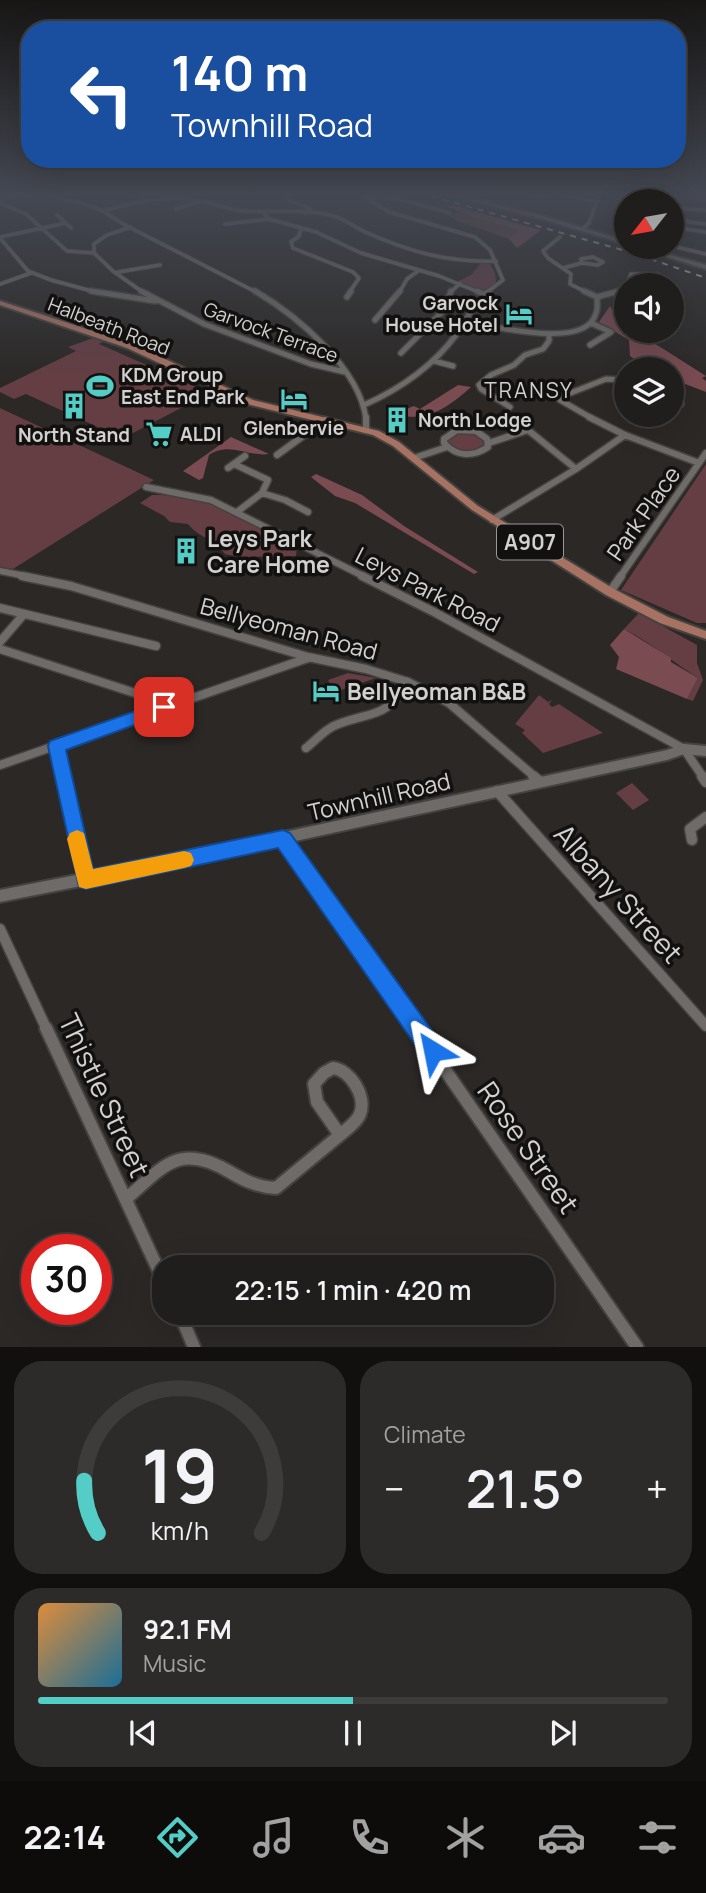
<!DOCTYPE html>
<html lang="en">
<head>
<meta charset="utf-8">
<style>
	body { margin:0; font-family:Manrope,sans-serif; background:#2d2b29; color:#f1f3f6; height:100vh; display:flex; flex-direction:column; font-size:26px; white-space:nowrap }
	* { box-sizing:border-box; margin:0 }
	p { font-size:23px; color:#a2a2a3 }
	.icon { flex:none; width:38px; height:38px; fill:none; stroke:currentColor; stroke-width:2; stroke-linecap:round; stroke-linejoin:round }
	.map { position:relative; height:1347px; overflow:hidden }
	.details { display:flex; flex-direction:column; gap:14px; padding:14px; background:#12100f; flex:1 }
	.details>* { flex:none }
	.banner { position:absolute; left:21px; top:21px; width:665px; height:147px; border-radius:28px; box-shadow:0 7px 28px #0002,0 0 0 2px #3d3c3b; background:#1a4fa0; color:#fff; overflow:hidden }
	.needle { width:46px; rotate:239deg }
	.controls { position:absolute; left:614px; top:189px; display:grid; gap:14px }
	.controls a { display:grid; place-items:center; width:70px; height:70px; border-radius:50%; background:#201e1c; box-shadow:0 7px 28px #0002,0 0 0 2px #3d3c3b; font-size:35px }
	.speed { position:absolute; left:21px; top:1234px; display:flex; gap:14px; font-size:35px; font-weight:700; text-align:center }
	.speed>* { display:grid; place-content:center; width:91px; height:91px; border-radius:50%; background:#201e1c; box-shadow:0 7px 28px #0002,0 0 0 2px #3d3c3b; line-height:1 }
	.speed .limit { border:10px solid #d22; background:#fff; color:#111 }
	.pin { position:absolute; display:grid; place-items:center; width:60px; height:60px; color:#fff; margin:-30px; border-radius:14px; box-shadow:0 4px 10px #0006 }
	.me { position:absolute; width:77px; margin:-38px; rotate:325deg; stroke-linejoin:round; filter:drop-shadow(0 0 5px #0008) }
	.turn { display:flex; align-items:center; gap:24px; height:147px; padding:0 35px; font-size:32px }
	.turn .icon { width:91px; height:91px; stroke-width:2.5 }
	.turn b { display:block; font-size:49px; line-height:60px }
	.big { font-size:52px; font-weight:600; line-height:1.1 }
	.details .widget { flex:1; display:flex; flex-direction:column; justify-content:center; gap:10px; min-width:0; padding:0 24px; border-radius:28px; background:#2d2b29 }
	.details .dial { align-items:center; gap:0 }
	.dial svg { height:182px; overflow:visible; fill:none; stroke:#3d3c3b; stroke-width:7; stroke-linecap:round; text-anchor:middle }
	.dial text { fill:#f1f3f6; stroke:none }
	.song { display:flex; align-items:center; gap:21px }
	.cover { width:84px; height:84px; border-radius:10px; background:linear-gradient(135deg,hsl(30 70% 55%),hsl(200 70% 35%)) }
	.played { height:7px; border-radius:4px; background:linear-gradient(90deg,#54cdc7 50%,#3d3c3b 50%) }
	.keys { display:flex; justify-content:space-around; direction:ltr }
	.heat { display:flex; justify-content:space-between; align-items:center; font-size:38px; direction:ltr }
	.details .tiles { flex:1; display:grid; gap:14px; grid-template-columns:1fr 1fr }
	.widget:last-child { grid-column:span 2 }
	.trip { position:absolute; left:152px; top:1255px; width:402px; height:70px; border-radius:28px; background:#201e1c; box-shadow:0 7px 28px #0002,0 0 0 2px #3d3c3b; font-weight:600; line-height:70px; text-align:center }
	.tabs { display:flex; height:112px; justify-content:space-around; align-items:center; background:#0d0c0b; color:#a2a2a3 }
	.tabs .icon { width:49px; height:49px }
	.tabs .selected { color:#54cdc7 }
	.tabs b { font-size:32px; color:#f1f3f6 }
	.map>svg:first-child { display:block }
	.green { fill:#643e43 }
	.forest { fill:#7b4b52 }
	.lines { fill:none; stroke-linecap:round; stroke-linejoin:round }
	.stream { stroke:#505427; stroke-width:2 }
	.street-far5-casing { stroke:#454341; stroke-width:5 }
	.street-far4-casing { stroke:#454341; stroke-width:8 }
	.street-far3-casing { stroke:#454341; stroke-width:9 }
	.street-far2-casing { stroke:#454341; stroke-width:11 }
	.street-far1-casing { stroke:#454341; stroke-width:13 }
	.street-casing { stroke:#454341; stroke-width:16 }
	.secondary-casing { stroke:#454341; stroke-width:4 }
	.primary-casing { stroke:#454341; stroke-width:4 }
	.street-far5 { stroke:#6e6b68; stroke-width:3.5 }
	.street-far4 { stroke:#6e6b68; stroke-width:5 }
	.street-far3 { stroke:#6e6b68; stroke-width:6 }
	.street-far2 { stroke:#6e6b68; stroke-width:8 }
	.street-far1 { stroke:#6e6b68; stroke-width:10 }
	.street { stroke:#6e6b68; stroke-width:12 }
	.secondary { fill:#6e6b68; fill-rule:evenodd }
	.primary { fill:#a77262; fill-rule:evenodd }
	.rail { stroke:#b1afad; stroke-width:2; stroke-dasharray:6 6; stroke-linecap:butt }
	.route { fill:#1a73e8; stroke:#114b97; stroke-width:2 }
	.slow { fill:#f59e0b }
	.labels { text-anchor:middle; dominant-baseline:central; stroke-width:7; stroke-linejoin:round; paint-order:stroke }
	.far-poi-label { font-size:19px; font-weight:bold; fill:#d3d1cf; stroke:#121110; text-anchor:start }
	.far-street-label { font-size:19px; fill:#d3d1cf; stroke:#121110 }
	.far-neighbourhood-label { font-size:21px; letter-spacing:2px; fill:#d3d1cf; stroke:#121110 }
	.shield { fill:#121110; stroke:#999796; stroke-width:2 }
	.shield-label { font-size:21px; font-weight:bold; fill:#d3d1cf }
	.street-label { font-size:23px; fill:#d3d1cf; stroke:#121110 }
	.poi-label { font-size:23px; font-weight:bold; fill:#d3d1cf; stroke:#121110; text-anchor:start }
	.near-street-label { font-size:28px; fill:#d3d1cf; stroke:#121110 }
</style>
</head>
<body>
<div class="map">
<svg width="706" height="1347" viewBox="0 0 706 1347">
	<rect width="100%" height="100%" fill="#2b2826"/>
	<path class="green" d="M624,193H706V203Z
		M460,211L478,219L520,230L509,239L455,220L450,216Z
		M481,263L490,264L495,273L496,283C484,296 472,287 459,281L471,275Z
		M93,338L104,341L99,344L210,393L131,434L119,437L26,394L14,399L0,392V388L76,351L68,347Z
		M0,408L154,480L13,569L0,567Z
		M471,432L485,439V446C471,455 459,452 447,443L453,433Z
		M706,464V623H697L621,590Z
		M152,495C208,493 249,522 297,546L296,556L238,557L225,554C216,540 198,537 188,524L170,522L164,516L140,503Z
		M639,613L697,645V663L703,680L693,701L687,699L698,678C673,662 650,642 624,629Z
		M348,673L376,678L335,692L328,680Z
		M539,695L548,702L552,700L549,704L552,707L559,704L603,733L543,753L522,733L525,730L515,724Z
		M632,783L649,800L633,810L616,793Z"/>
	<path class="forest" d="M452,205L541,230L517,248L509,239L519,230L478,219L447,207Z
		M610,306L617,319L626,325V331H635L706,376L702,378L706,381V392L672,379V369H649L630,356L629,340L599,322Z
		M458,385L471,387C449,407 424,425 395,413L414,406L420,409Z
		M231,437L269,454C247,457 230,441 209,455L203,478L199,480L183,471Z
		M316,474L362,495L404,526L478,572L474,574L355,503L335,496L311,477Z
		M624,629L671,658V662L698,678L687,699L616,669L619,657L610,645Z"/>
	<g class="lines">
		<path class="stream" d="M676,193L706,196"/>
		<g class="street-far5-casing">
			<path id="street-far5" d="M38,193L82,203L103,211L123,224L258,293
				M132,193L145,200
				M358,193L389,212L475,237L490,250L503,280L486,293
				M522,193L540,196L552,193
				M553,193L597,201
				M603,193L631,201
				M283,197L310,209L305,213
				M362,197L396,198L450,213
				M473,199L477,195L474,193
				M0,200L22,193
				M0,203L26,214L67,251L94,253
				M672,208L706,210
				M675,208V215L689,222L706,224
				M176,209L200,201
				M103,211C133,203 161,195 192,199C209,201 226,210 244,211C273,213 311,207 339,218C347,221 355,227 363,231C407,251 448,263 496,261
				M263,212L269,219L316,232L361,253L439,276L481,293
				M622,212L623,203L626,202
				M57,215L71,228
				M225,224L269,219
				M131,227L107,235L94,244V253L113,271L144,293
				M672,227L706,232
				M301,228L299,236L291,242L293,248L353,272L359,278L349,293
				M582,229L589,223L600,193
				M0,237L66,223
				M560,237L543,251L548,258L571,274L570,284L588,293
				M0,238L28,271L51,280L99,293
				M672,246L706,254
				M593,257L603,262L598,265L582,263L581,259Z
				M563,268L582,263
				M118,272L160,265
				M0,284L31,273
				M399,293L407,279L418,271
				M450,293L460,283
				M612,293L624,290L631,274H658"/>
		</g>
		<g class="street-far4-casing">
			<path id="street-far4" d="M91,291L155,301
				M141,291L204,324L311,364L345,372
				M255,291C297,316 359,367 366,419
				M477,291L486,295
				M584,291L597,297
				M347,297L351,291
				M597,297L619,291
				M375,320L400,291
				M468,321C493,327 587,350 596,313C598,309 597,302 597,297
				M590,345L611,332L591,323
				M401,353L445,309L451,291
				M434,361L453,366
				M672,399L681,404
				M364,405C400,389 432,367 456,335C467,321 473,302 489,291
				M510,407L481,389L479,385L491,375L514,365L525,355L543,349L549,341V335
				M593,419L560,400L563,396L606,379L626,380"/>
		</g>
		<g class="street-far3-casing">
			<path id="street-far3" d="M589,417L625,435L699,463
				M366,430V417
				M457,430L476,431L487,439L488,447C473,457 457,457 444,443V439Z
				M489,443L528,430L576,469
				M277,455L325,420
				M414,458L447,447
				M234,464L268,480L262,493L237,512
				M228,468L245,456
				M146,487L211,500L365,577
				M262,493L285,500L308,512
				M492,520L576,469L625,435
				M0,571L30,577
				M620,577L706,453"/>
		</g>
		<g class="street-far2-casing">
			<path id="street-far2" d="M22,576L71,586L308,657L366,669L408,682L449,703L535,777
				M362,576L434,612L684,749L703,777
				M610,592L621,576
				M0,608L156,646
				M0,642L24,614
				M0,649L138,694L164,707
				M56,746L63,777
				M306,748C315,741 325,729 336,725C374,710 383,721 408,682
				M0,765L308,658"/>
		</g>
		<g class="street-far1-casing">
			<path id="street-far1" d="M63,776L86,880
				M533,776L538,780
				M702,776L706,782
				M497,791L706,1026
				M283,839L418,1030
				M692,840L690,829L706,817
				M0,929L47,1030"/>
		</g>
		<g class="street-casing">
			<path id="street" d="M46,1028L164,1282
				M416,1028L637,1347
				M333,1068C350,1070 367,1096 360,1114C357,1122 347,1129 340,1135L317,1102L314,1084L324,1073Z
				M126,1199C164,1166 179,1142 230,1172C245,1181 258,1187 276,1188L340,1135
				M179,1312L194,1347"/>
		</g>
		<g class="secondary-casing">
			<path id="secondary" d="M443,193H449L543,216L626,241V244L539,218Z
				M635,247H642L706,265V269Z
				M684,744L706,746V756L684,754L667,760L167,869L0,902V890L167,857L667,750Z"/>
		</g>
		<g class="primary-casing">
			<path id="primary" d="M0,301L133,344L253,400L379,431L399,442L478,506L614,589L668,617L706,631V639L660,623L606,595L472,510L393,446L373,435L247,404L127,348L0,305Z"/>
		</g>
		<use href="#street-far5" class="street-far5"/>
		<use href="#street-far4" class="street-far4"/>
		<use href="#street-far3" class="street-far3"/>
		<use href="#street-far2" class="street-far2"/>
		<use href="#street-far1" class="street-far1"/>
		<use href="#street" class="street"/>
		<use href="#secondary" class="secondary"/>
		<use href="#primary" class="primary"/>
		<path class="rail" d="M420,193L633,253L706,278"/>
	</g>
	<linearGradient id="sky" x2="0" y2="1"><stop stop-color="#181615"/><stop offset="0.51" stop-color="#444852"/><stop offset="1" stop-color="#444852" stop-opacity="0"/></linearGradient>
	<rect width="706" height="381" fill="url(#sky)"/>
	<path class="route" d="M164,701L170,703L172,707L170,712L66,750L93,869L283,830L290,833L441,1043L445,1051L441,1059L433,1063L425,1059L278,848L86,889L79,887L48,746L50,741Z"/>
	<path class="slow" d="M77,830L84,833L93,869L184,851L191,853L194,860L191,866L184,868L86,889L79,887L67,839L70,833Z"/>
	<defs>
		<g id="hotel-bare" transform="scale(2.1)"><path d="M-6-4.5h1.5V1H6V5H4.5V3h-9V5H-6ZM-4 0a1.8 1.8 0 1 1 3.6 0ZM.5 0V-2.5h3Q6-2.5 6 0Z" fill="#54cdc7" stroke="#121110" stroke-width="2.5" paint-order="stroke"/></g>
		<g id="stadium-bare" transform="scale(2.1)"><path d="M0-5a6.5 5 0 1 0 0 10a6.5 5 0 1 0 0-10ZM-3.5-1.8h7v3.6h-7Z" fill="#54cdc7" stroke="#121110" stroke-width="2.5" paint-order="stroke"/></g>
		<g id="building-bare" transform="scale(2.1)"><path d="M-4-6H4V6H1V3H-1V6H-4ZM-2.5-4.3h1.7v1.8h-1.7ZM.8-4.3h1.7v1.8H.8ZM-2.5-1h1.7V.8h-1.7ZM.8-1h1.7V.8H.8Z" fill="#54cdc7" stroke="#121110" stroke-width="2.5" paint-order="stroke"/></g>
		<g id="supermarket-bare" transform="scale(2.1)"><path d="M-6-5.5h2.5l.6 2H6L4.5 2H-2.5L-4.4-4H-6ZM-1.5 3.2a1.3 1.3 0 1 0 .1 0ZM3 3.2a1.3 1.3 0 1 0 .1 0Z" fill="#54cdc7" stroke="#121110" stroke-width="2.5" paint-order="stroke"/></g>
	</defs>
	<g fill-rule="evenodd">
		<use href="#hotel-bare" x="519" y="314"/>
		<use href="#stadium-bare" x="100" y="386"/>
		<use href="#hotel-bare" x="294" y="399"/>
		<use href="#building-bare" x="74" y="406"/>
		<use href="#building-bare" x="397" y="420"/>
		<use href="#supermarket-bare" x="159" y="434"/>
		<use href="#building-bare" x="186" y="551"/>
		<use href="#hotel-bare" x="326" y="691"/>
	</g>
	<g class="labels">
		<g class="far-poi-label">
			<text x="498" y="303" text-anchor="end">Garvock<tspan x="498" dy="22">House Hotel</tspan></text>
			<text x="121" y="375">KDM Group<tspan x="121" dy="22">East End Park</tspan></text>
			<text x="418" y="420">North Lodge</text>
			<text x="294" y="428" text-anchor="middle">Glenbervie</text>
			<text x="180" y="434">ALDI</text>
			<text x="74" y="435" text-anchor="middle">North Stand</text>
		</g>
		<g class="far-street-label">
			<text transform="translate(109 326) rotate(21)">Halbeath Road</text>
			<text transform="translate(271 332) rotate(20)">Garvock Terrace</text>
		</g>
		<g class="far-neighbourhood-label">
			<text x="529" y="390">TRANSY</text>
		</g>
		<rect class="shield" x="497" y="524.5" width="66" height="35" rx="5"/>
		<g class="shield-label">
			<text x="530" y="542">A907</text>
		</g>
		<g class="street-label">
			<text transform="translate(643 513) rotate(-55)">Park Place</text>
			<text transform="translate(428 589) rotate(27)">Leys Park Road</text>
			<text transform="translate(289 628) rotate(15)">Bellyeoman Road</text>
			<text transform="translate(379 796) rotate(-13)">Townhill Road</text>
		</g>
		<g class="poi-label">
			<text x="207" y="538">Leys Park<tspan x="207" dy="26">Care Home</tspan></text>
			<text x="347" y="691">Bellyeoman B&amp;B</text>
		</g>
		<g class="near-street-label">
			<text transform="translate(619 893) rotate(48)">Albany Street</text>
			<text transform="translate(105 1095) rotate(65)">Thistle Street</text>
			<text transform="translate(529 1147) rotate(55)">Rose Street</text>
		</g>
	</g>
</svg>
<div class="controls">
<a><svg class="needle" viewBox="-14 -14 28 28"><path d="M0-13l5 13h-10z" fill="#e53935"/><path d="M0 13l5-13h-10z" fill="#a2a2a3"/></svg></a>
<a><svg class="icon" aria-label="sound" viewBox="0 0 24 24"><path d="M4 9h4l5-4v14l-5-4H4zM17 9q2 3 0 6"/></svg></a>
<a><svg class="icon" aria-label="layers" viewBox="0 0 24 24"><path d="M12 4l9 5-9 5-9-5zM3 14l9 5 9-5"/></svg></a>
</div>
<div class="speed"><div class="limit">30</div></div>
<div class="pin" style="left:164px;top:707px;background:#d93025"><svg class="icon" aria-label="arrive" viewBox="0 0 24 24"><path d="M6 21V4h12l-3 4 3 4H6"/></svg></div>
<svg class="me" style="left:433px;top:1051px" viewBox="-20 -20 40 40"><path d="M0-17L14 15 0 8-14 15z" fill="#1a73e8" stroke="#fff" stroke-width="4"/></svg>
<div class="trip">22:15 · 1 min · 420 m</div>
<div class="banner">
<div class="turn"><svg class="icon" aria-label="left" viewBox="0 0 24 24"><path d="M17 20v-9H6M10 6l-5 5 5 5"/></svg><div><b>140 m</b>Townhill Road</div></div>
</div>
</div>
<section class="details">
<div class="tiles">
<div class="widget dial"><svg viewBox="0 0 100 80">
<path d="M14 69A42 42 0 1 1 86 69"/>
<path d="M14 69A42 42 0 0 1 8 46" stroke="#54cdc7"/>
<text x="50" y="56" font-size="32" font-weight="700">19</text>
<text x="50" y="72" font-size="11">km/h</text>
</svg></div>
<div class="widget"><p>Climate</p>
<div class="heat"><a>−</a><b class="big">21.5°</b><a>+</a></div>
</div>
<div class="widget">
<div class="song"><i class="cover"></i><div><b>92.1 FM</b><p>Music</p></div></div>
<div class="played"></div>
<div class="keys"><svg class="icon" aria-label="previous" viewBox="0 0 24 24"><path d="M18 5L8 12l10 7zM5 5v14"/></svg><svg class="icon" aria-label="pause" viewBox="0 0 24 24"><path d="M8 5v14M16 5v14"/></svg><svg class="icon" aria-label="next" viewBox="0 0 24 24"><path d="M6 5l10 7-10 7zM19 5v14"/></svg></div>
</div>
</div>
</section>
<nav class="tabs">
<b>22:14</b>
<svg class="icon selected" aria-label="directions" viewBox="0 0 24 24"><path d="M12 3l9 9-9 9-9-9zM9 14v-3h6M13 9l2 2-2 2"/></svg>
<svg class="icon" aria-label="music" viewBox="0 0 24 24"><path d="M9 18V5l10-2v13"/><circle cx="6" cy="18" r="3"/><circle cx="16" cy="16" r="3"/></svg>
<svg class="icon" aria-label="phone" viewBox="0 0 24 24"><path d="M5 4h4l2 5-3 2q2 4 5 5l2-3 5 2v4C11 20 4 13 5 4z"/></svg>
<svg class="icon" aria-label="climate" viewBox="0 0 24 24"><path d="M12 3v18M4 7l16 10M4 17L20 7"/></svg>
<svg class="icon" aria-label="car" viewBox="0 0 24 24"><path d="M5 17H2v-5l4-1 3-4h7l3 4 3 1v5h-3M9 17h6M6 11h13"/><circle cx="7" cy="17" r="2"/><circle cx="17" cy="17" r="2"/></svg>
<svg class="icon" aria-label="filters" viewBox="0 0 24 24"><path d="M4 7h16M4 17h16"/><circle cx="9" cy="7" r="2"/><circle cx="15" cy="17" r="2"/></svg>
</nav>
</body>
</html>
